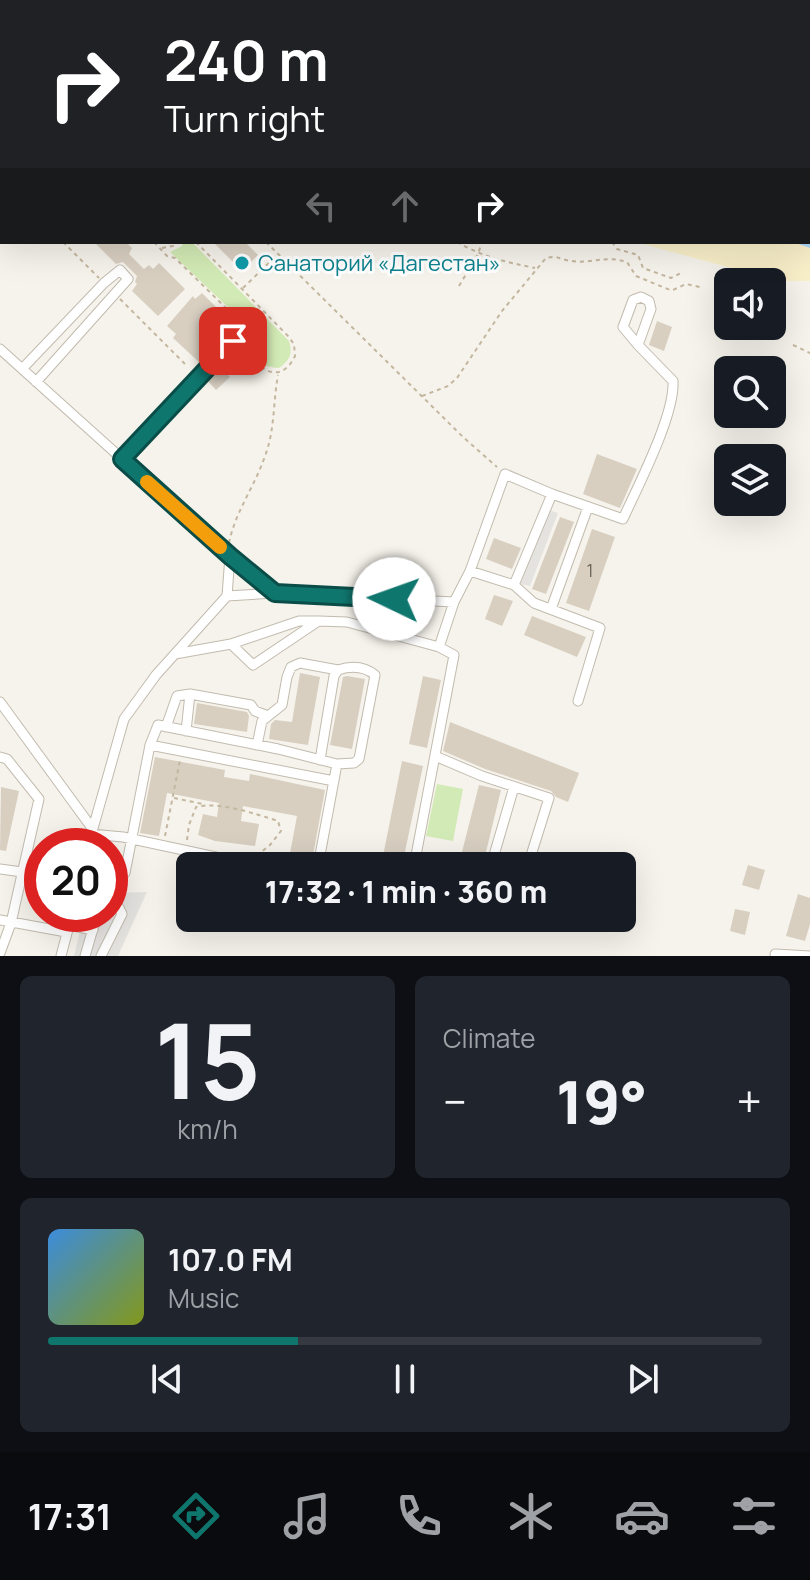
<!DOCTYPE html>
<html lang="en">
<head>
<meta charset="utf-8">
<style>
	body { margin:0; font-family:Manrope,sans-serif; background:#20242c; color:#f1f3f6; height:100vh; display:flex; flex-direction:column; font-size:30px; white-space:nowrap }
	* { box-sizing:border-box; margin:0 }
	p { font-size:26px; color:#9ea1a6 }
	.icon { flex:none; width:44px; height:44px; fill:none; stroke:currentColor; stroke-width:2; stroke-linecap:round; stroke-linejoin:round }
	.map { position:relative; height:956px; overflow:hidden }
	.sheet { display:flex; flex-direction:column; gap:20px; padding:20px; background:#0d0f14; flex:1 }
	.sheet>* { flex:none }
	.banner { position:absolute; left:0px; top:0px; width:810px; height:244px; box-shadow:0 8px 32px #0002; background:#202124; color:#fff; overflow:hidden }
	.tools { position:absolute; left:714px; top:268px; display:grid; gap:16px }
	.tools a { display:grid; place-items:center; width:72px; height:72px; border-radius:12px; background:#171b24; box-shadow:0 8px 32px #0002; font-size:40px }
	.speed { position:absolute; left:24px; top:828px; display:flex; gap:16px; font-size:40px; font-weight:700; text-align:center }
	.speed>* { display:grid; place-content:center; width:104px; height:104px; border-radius:50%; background:#171b24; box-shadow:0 8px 32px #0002; line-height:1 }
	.speed .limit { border:12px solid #d22; background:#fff; color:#111 }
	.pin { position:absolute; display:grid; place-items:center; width:68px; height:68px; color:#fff; margin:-34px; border-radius:16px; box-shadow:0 4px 12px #0006 }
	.me { position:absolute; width:88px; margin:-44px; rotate:273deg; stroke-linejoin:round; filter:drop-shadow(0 0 6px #0008) }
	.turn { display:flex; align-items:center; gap:28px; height:168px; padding:0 32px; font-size:36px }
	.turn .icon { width:104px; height:104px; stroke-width:2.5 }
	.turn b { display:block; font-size:56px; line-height:68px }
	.lanes { display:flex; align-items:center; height:76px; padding:0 32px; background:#0003; justify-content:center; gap:40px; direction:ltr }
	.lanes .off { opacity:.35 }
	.big { font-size:60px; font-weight:800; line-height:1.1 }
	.sheet .tile { flex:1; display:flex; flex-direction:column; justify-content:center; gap:12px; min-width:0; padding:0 28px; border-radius:12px; background:#20242c }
	.sheet .dial { align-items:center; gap:0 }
	.dial b { font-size:104px; line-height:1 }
	.song { display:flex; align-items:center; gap:24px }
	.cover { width:96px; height:96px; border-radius:12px; background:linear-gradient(135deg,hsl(210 70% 55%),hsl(70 70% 35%)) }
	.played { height:8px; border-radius:4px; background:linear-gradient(90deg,#0f766e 35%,#363941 35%) }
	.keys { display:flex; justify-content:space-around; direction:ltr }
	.heat { display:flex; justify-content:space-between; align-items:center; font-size:44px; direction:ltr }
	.sheet .tiles { flex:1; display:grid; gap:20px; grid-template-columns:1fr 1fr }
	.tile:last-child { grid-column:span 2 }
	.trip { position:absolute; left:176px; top:852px; width:460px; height:80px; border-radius:12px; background:#171b24; box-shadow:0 8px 32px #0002; font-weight:800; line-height:80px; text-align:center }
	.tabs { display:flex; height:128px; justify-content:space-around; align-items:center; background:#090b0e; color:#9ea1a6 }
	.tabs .icon { width:56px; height:56px }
	.tabs .on { color:#0f766e }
	.tabs b { font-size:36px; color:#f1f3f6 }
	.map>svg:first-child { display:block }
	.green { fill:#d2eab5 }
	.sand { fill:#f9efc9 }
	.parking { fill:#e5e3e0 }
	.water { fill:#a9d4f2 }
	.building { fill:#d8cfc1 }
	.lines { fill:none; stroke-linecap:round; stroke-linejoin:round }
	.minor-casing { stroke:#c2bbae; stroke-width:11 }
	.path { stroke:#c4b79f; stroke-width:2; stroke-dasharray:4 4; stroke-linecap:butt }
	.minor { stroke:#fff; stroke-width:9 }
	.route-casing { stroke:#0a4d48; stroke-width:20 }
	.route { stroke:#0f766e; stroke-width:14 }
	.slow { stroke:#f59e0b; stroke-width:14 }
	.culture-dot { fill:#0f9aa8; stroke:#fff; stroke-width:3 }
	.labels { text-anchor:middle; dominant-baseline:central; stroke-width:6; stroke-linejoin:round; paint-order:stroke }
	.number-label { font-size:18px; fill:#6e675b }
	.culture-label { font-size:22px; fill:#0d838f; stroke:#fff; text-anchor:start }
</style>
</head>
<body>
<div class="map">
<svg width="810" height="956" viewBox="0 0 810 956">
	<rect width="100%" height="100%" fill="#f6f3ec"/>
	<path class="green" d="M183,242H192L289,341C293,354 290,360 279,368C255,368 239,344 224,327L231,314L230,309L170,252L182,246Z
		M437,784L463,789L453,841L426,836Z"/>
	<path class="sand" d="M635,242H793L810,248V281H780Z"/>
	<path class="parking" d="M549,510L558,513L530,586L520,584Z
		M147,892L118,956H74L82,922H88L89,914H110V893Z"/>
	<path class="water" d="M426,0H810V248L793,242H808V2H428Z"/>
	<path class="building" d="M94,242H126L132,248L129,254L144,269L149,265L153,269L159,263L185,289L158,316L132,291L137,284L135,282L137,276L123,262L116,264Z
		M213,242H245L258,255L242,271Z
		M202,293L221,312L210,325L224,340L201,364L173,338L176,334L167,326L193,296L195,299Z
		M657,321L672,327L664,351L649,345Z
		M220,367L230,377L216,390L207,380Z
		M597,454L637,469L620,508L583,494Z
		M560,517L574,522L546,594L532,589Z
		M592,529L615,537L589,611L566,603Z
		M494,538L521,548L512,569L486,559Z
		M494,595L513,601L502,626L485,619Z
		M532,616L586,637L577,657L524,635Z
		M300,673L320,677L308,745L269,739L271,724L275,720L292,722Z
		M347,676L365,679L352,749L330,745L343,677Z
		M423,676L441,680L427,748L409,744Z
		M197,703L247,712L249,716L247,732L194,724Z
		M450,722L579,773L568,802L556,797L551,791L485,769L443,751Z
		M155,757L225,770L224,777L249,781L250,774L325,790L311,866L288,864L297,816L243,806L241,821L259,824L255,846L215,841L198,835L203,814L217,817L219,803L167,793L159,836L140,833Z
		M402,761L423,766L402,866H381Z
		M479,785L501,790L485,856L481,857L462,852Z
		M1,787L19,791L6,851L0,850Z
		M748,865L765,870L759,890L742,885Z
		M798,894L810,898V924L805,941L786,936Z
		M735,909L750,912L745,935L730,931Z"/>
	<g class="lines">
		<g class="minor-casing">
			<path id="minor" d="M69,2L71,0
				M0,73L2,71
				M0,349L230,556L275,593L454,602L470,571L505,474L552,494L623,519C638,486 675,415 673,381L638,345L651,309L649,301L641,297L633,300L623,327L638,345
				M22,369L104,283L120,270L128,279L36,382
				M122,459L233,341
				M470,571L514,585L534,603L600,628L578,701
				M514,585L552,494
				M227,596L275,593
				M551,609L588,507
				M231,644L253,665L317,622
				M439,647L454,602
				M175,654L231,644L299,621H319L347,622L439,647L454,655L414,866
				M0,702L92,828
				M166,727L177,696L190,694L251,705L255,711L268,716
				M186,731L190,694
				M150,745L334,781
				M257,745L262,721L282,705L287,677L291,667L300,663L338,670
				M435,756L482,776L549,798L528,865L492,862L474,866
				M0,757L7,759L39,799L11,923L0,953
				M320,760L334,676L338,670C350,666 364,666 375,675L359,759L354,763L337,764
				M91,834L123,837L258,866
				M88,846L124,719L156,675L227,596L230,556
				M492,862L514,787
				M0,869L22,872
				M125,873L150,745L158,725L278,749L337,764L318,866
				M0,920L66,932
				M69,925L93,930
				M775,954L810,956
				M61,956L72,914
				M85,956L94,925L102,914
				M101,956L122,914L118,906L110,909"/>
		</g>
		<path class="path" d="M169,0L171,2
			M254,0L256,2
			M63,242L99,278
			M154,242L167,256L175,258L227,309L229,312L219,324L220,328L225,334
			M196,242L288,336L294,344L295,356C278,390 255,363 238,346
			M266,242L463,437L497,467
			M457,242C483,257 506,262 535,268
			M612,242L617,249L638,255L643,268L671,278L683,272
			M162,248L173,246L176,242
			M459,286L478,254L482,242
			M243,288L278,254
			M120,299L185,364
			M793,345L810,353
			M422,396L448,386L457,378L502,311L546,258C559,255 560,260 572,261C591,264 605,255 627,262L636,276L670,290H673L686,284L700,287
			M229,543C235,512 255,486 265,456C275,430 273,402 278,375
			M174,798L203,804
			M165,836L180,760
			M187,840L189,825L196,807C218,801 256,814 278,821L281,831L270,845L255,857"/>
		<use href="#minor" class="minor"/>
	</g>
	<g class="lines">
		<g class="route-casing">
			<path id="route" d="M233,341L122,459L230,556L275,593L394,599"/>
		</g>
		<use href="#route" class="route"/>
		<path class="slow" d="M147,482L220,547"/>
	</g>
	<circle class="culture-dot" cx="242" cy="263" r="8"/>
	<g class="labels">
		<g class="number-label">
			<text x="590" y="570">1</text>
		</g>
		<g class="culture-label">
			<text x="258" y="263">Санаторий «Дагестан»</text>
		</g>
	</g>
</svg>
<div class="tools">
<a><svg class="icon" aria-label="sound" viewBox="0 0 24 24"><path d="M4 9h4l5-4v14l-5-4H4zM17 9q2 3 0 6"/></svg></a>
<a><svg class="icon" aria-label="search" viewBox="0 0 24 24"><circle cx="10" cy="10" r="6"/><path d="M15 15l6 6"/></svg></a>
<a><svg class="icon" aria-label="layers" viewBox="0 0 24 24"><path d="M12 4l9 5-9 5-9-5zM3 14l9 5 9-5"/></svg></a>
</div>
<div class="speed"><div class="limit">20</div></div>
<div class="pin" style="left:233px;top:341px;background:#d93025"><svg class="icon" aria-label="arrive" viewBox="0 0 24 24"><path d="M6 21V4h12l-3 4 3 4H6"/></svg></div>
<svg class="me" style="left:394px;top:599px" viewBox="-20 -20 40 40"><circle r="19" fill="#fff"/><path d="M0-13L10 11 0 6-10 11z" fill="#0f766e"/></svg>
<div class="trip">17:32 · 1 min · 360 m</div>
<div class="banner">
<div class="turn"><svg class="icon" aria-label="right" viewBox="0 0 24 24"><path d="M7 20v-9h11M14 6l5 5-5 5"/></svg><div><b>240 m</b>Turn right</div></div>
<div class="lanes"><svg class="icon off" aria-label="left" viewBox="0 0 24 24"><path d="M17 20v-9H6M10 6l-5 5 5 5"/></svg><svg class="icon off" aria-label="ahead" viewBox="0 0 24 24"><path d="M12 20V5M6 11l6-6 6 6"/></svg><svg class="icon" aria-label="right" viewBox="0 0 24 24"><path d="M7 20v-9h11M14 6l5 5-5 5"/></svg></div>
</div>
</div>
<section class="sheet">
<div class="tiles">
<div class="tile dial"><b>15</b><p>km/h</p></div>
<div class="tile"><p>Climate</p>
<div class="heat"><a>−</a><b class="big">19°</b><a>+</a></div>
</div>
<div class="tile">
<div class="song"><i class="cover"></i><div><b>107.0 FM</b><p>Music</p></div></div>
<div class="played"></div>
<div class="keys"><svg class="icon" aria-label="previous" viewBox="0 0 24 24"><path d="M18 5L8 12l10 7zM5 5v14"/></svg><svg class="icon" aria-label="pause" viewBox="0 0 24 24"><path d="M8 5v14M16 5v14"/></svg><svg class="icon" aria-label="next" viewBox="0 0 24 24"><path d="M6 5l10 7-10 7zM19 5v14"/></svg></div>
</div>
</div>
</section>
<nav class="tabs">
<b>17:31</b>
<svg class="icon on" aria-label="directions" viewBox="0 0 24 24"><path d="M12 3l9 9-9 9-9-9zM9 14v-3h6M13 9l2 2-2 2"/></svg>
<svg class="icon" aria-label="music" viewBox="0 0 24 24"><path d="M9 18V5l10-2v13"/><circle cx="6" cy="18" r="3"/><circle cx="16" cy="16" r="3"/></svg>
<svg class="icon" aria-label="phone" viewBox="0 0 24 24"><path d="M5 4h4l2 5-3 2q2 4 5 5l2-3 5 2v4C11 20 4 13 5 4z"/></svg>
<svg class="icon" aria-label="climate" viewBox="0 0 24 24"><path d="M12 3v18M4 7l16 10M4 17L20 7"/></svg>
<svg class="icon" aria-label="car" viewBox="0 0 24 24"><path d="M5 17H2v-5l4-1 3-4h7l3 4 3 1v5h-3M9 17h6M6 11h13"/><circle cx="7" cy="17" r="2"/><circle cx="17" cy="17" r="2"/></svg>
<svg class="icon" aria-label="filters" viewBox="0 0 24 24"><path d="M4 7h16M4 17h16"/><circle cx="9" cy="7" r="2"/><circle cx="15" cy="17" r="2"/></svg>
</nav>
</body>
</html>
